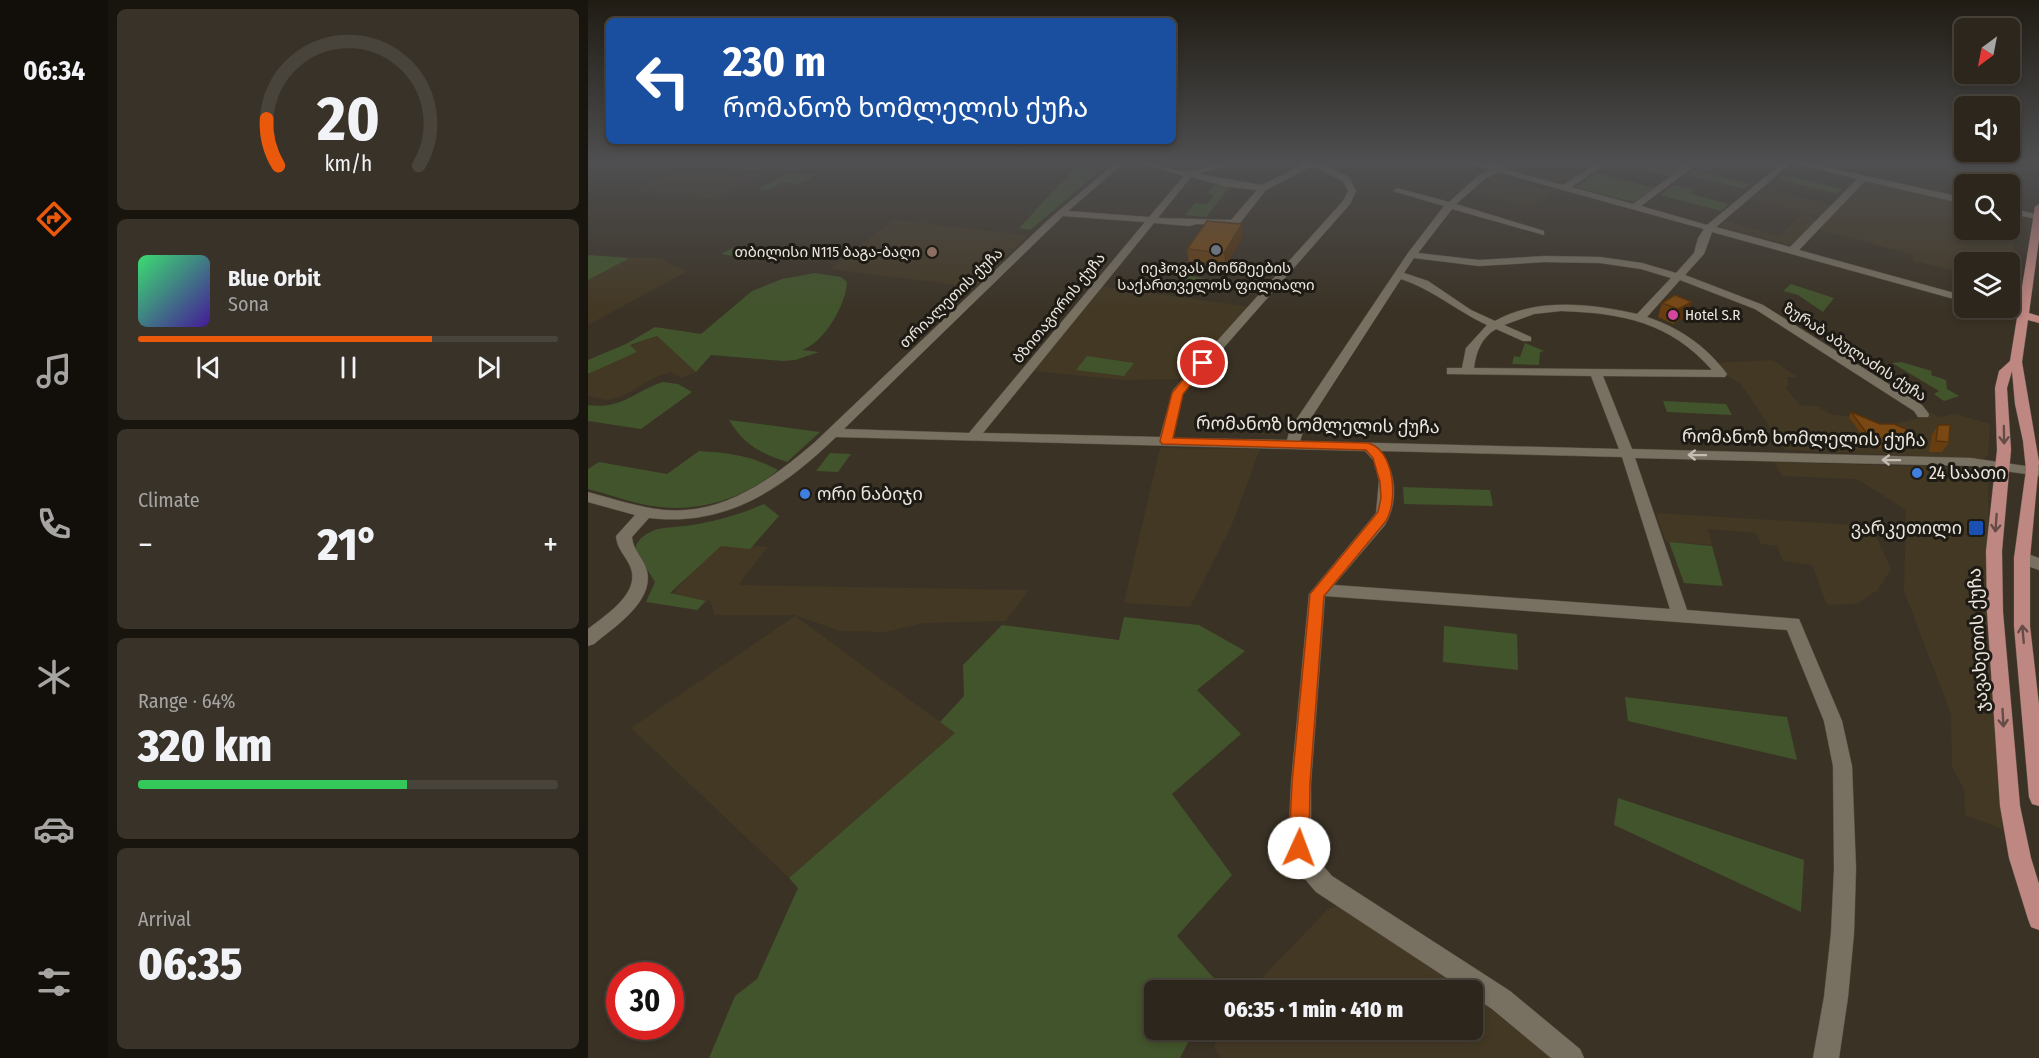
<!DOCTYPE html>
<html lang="en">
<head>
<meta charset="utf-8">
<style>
	body { margin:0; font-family:"Fira Sans Condensed","Noto Sans Georgian",sans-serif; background:#383229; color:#f1f3f6; height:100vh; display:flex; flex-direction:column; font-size:22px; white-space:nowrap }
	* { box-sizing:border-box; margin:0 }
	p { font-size:20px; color:#a6a5a3 }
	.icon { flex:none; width:33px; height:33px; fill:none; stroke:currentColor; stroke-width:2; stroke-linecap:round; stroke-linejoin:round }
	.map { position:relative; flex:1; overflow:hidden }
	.drawer { display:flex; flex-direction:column; gap:9px; padding:9px; background:#18150f; width:480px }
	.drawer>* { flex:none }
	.hud { position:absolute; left:18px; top:18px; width:570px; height:126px; border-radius:9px; box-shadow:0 3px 9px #0003,0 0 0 2px #48433b; background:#1a4fa0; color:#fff; overflow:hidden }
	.needle { width:39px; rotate:212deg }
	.fabs { position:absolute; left:1366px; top:18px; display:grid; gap:12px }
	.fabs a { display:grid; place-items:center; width:66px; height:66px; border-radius:9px; background:#2c261c; box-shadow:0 3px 9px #0003,0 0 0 2px #48433b; font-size:30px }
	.speed { position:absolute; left:18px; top:962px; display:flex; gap:12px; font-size:30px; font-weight:700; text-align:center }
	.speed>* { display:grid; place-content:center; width:78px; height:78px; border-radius:50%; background:#2c261c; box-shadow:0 3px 9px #0003,0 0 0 2px #48433b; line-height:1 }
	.speed .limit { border:9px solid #d22; background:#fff; color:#111 }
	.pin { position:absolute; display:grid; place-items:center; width:51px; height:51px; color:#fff; margin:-26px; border:3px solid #fff; border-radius:50%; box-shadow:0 2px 6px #0007 }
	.me { position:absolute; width:66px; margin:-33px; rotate:2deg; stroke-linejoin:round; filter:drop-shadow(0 0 4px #0008) }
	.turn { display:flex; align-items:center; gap:21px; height:126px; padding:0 18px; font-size:27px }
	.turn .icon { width:78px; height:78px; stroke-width:2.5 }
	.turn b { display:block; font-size:42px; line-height:51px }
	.big { font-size:45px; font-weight:800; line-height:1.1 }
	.drawer .card { flex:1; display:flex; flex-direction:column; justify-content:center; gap:9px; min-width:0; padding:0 21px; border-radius:9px; background:#383229 }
	.drawer .dial { align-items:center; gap:0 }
	.dial svg { height:156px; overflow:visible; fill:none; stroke:#48433b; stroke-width:7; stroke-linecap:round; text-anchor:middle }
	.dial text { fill:#f1f3f6; stroke:none }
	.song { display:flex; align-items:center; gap:18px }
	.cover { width:72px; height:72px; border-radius:9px; background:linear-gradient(135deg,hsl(140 70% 55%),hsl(260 70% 35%)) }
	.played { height:6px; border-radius:3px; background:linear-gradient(90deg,#ea580c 70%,#48433b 70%) }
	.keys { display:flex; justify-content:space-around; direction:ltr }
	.heat { display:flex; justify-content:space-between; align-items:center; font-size:33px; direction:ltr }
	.charge { height:9px; border-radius:4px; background:linear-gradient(90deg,#34c759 64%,#48433b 0) }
	.trip { position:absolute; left:556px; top:980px; width:339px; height:60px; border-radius:9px; background:#2c261c; box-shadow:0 3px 9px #0003,0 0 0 2px #48433b; font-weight:800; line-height:60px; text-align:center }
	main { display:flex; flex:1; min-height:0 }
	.dock { display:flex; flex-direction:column; width:108px; justify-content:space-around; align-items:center; background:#120f0b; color:#a6a5a3 }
	.dock .icon { width:42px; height:42px }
	.dock .on { color:#ea580c }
	.dock b { font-size:27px; color:#f1f3f6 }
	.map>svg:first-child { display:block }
	.built { fill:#433824 }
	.green { fill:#42542b }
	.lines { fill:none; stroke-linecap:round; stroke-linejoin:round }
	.minor-casing { stroke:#564f43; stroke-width:1 }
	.major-casing { stroke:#564f43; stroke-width:1 }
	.minor { fill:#787061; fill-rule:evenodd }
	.major { fill:#bf8781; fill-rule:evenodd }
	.wall { fill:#683e10 }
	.shaded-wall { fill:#55320d }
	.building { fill:#794813; stroke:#55320d; stroke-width:1.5 }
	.oneway { stroke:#664c46 }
	.oneway2 { stroke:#c3bdb2 }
	.route { fill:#ea580c; stroke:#983908; stroke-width:1.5 }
	.worship-dot { fill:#6b7280; stroke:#1e1b15; stroke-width:2 }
	.education-dot { fill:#8d6e63; stroke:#1e1b15; stroke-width:2 }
	.hotel-dot { fill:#d1479c; stroke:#1e1b15; stroke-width:2 }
	.shop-dot { fill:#3f7fe0; stroke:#1e1b15; stroke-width:2 }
	.transit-dot { fill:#1a4fb4; stroke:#1e1b15; stroke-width:2 }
	.labels { text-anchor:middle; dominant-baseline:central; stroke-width:6; stroke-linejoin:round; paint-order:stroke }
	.far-poi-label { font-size:15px; fill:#ebe6de; stroke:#1e1b15; text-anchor:end }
	.far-street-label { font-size:15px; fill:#ebe6de; stroke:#1e1b15 }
	.street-label { font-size:18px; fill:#ebe6de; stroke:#1e1b15 }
	.poi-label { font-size:18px; fill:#ebe6de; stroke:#1e1b15; text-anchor:start }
</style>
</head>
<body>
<main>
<nav class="dock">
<b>06:34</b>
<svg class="icon on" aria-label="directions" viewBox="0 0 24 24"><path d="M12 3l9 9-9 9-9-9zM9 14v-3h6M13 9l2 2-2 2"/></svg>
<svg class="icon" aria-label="music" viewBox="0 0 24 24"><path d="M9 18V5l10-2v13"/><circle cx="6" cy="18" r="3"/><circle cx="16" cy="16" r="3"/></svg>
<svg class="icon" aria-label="phone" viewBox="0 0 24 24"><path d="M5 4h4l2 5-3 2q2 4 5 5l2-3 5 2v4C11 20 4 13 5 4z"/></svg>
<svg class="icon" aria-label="climate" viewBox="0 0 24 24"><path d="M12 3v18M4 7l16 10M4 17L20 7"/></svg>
<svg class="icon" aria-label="car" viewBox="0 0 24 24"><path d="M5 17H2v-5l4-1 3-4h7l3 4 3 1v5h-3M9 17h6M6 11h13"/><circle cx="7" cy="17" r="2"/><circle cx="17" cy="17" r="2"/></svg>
<svg class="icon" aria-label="filters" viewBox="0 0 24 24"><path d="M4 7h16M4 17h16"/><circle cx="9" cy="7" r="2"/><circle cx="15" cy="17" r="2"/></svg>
</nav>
<section class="drawer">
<div class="card dial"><svg viewBox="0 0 100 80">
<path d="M14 69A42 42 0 1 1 86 69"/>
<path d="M14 69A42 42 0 0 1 8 45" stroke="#ea580c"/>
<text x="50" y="56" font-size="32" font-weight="700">20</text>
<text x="50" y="72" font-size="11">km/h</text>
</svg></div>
<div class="card">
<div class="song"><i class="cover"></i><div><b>Blue Orbit</b><p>Sona</p></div></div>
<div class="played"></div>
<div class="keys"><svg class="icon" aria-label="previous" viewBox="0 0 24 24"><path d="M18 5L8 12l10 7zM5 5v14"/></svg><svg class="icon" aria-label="pause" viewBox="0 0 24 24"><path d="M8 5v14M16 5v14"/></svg><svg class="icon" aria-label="next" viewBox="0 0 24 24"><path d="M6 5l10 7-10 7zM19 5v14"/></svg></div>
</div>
<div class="card"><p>Climate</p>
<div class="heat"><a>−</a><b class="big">21°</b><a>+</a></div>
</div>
<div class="card"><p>Range · 64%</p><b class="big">320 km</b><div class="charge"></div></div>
<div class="card"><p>Arrival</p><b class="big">06:35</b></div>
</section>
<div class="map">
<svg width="1451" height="1058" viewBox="0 0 1451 1058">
	<rect width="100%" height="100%" fill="#3a3225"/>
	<path class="built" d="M925,163H965L997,171L973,184L917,168Z
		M95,166L97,167L175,173L126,199L49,190Z
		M910,176L966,192L942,207L885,192Z
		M1275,180L1377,203V230H1422V213L1435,217L1434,237L1426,241L1422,273V262H1377V274L1324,260L1326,255L1232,230Z
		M1173,188L1244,205L1232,217L1161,199Z
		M1214,214L1231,219L1205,246L1132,227L1138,221L1191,236Z
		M305,220L441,235L386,287L241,269Z
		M42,258H73L82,264L100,271L0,325V280Z
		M513,286L663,307L594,379L536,380L445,371Z
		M69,336L108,372L94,378L83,372L68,377L33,397L18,400L0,396V374L48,352L42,346Z
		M1185,360L1209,377H1199L1201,386L1197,387L1212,405L1230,406L1242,414L1264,417L1289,428L1336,417L1344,413L1351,417L1367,414L1402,424L1400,456L1395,459L1197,450L1157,390L1151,383L1135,373L1127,363Z
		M572,448L672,449L643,527L602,607L536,603Z
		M1186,462L1393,468L1400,472L1402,637L1414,829L1377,815L1376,789L1364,767L1363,714L1316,591L1318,510L1269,479L1194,476Z
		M1068,513L1284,526L1303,569L1290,590L1268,604L1239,605L1224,565L1195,561L1189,546L1173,544L1168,533L1120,529L1124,545L1078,542Z
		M130,543L180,547L150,585L441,590L418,621L337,623L296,632L252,631L206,615H127L122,601L82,597Z
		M207,616L367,733L201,878L43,728Z
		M753,906L879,990H662L741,908Z
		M885,995L964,1058H634L626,1048L631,1029H885Z"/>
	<path class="green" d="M74,163H184L169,171Z
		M440,163H510L518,166L442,230L431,228L488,167Z
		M1027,163H1102L1083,177Z
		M1107,170L1162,184L1156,189L1100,175Z
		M200,173L228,175L211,184L193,183L181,190L170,189Z
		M1009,173L1066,188L1045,202L987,187Z
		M1196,175L1254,189L1250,194L1191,180Z
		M626,185L642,187L618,217L597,215L607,203L619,204L626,195L619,194Z
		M1086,185L1106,190L1102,194L1141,204L1133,211L1072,195Z
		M149,246L178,250L163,259L133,254Z
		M0,255L42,258L0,280Z
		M227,273L253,277L259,282C258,305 236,343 214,350L231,352L207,360L195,361L123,355L108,372L69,336L42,345L49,352L0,374V360L38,344L67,327L113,334L164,291L194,279Z
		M597,275L630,281L621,291L587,285Z
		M1203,284L1246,298L1235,312L1210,295L1195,291Z
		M937,343L956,351L952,352L951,365L924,364L926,356L932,357Z
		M499,356L546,363L536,376L488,370Z
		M1313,362L1344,371L1343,375L1358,380L1359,389L1371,396L1356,401L1346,394L1351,391L1304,363Z
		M75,382L90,384L104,392L53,429L0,421V405C33,410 47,391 75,382Z
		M1075,401L1138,404L1144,415L1079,412Z
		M141,420L232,432L199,462C172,453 156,445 141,420Z
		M111,451C143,453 161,455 190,470C158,497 114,512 73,507C48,505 24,495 0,489V469L11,462L79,474Z
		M242,453L263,454L250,472L228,471Z
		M815,487L902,490L905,506L816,504Z
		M176,504L191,516L162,549L133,546L82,593L118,601L109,610L58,602L67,582L47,550C48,539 60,532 70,529C79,527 89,527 98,526C125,522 151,515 176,504Z
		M1081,542L1124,546L1135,586L1096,583Z
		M536,617L611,625L657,651L609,690L653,734L584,794L644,875L589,936L631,984L628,990H567V1029H607L592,1058H121L147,996L169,979L210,888L201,878L367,733L352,722L376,696L375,665L414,625L531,640Z
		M856,626L929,634L930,670L855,662Z
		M1037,697L1199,717L1209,760L1040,721Z
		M1030,798L1216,860L1213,912L1026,825Z"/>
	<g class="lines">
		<g class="minor-casing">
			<path id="minor" d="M527,163H536L480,211L561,217L596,176L551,163C568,163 588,173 602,171C617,170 629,163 644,163L610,174L674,185L718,163H731L761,177L768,191L762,204L595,394L585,438L699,440L702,429L820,253L856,206L805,191L809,188L861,202L891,175L902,170L883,163C894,163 905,165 916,165V169L975,185L1010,163H1019L983,187L1045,204L1101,163H1110L1053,206L1119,225L1194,163H1203L1128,227L1202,247L1269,179L1206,163H1220L1377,198V204L1277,181L1211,250L1377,296V302L1124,232L1116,254L1097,275L1175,305L1334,405L1341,414L1340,417H1330L1326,411L1167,309L1092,280L1059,317C1092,328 1118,346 1139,374L1137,377L1015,376L1044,449L1383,458L1451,468V476L1383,466L1047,458L1099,610L1211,619L1254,721L1264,766L1268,869L1266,933L1260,997L1251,1058H1225L1236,997L1243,933L1246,869L1245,766L1236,721L1199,630L737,596L723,783V852L744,876L922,991L992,1049L996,1058H963L904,1009L885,996V990H877L728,892L710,871L700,848L703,783L721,594L788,513L791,481L786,461L777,451L248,437C194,489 139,527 61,518L44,537C45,551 56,558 59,571C66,602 26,627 6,644L0,646V629C17,615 54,593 42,566C37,555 29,549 28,536L47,515L0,502V492C25,499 50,507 76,510C136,515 184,479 227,442L460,220ZM725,166L755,181L760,191L755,201L585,390L572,437L395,433L566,223L601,226L609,224L647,225L652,223L678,190ZM910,172L1116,229L1110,238L1106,253L1088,273L1054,263L1012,257L957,256L891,260L830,253L864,209L956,235V231L868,204L897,179ZM603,177L636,186L669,190L643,220L570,218ZM475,216L557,222L381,433L256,429ZM826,258L891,266L957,262L1012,263L1053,269L1083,278L1049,314C1005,304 948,297 907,321L883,310L840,281L816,273ZM813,279C844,289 869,311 899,325L878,348L874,368H859V374L1003,376L1031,449L712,441L716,429ZM973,311C1034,313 1082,322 1124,370L886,368C888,352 893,338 908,329L935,341H943V337L916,325L946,314ZM793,451L1034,457L1082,609L746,585L797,525C811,501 808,473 793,451Z
				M1422,208L1451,215V219L1422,214Z
				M1402,308H1418L1440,315L1435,318Z
				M1434,552L1451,558V570L1428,562L1426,558L1428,554Z"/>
		</g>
		<g class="major-casing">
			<path id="major" d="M1451,204V239L1441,313L1451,316V323L1440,320L1434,362L1451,462L1442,558V626L1451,705V806L1444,804L1441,797L1426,626V558L1438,470L1435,441L1427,404L1424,371L1419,388L1423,450L1414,551L1415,612L1432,806L1443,858L1451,884V930L1443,927L1440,919L1421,858L1412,806L1399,612L1398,551L1409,450L1407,388L1411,371L1422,361L1447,207Z"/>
		</g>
		<use href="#minor" class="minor"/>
		<use href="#major" class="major"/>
	</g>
	<path class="wall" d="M654,224L655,237L637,267L601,263L599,249Z
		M1087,295L1099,316L1085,324L1070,317L1074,303Z
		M1263,412L1326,446L1314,449L1283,448L1261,417Z
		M1350,425L1361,442L1354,452H1341L1344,435Z"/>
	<path class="shaded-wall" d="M654,224L655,237L637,267L636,253Z
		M1104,302L1099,316L1085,324L1090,309Z
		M1329,441L1326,446L1314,449L1317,443Z"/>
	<path class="building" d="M619,221L654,224L636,253L599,249Z
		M1087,295L1104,302L1090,309L1074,303Z
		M1263,412L1292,424H1306L1318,429L1329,441L1317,443H1286Z
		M1350,425H1362L1361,442L1348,441Z"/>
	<defs><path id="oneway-shaft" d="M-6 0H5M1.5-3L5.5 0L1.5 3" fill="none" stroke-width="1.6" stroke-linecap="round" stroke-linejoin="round" transform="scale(1.5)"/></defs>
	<g class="oneway">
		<use href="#oneway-shaft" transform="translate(1416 435) rotate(89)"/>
		<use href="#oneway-shaft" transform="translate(1408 523) rotate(94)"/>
		<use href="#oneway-shaft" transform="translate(1435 634) rotate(-95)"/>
		<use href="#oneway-shaft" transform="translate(1415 718) rotate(87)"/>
	</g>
	<g class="oneway2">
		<use href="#oneway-shaft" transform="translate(1109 455) rotate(-179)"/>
		<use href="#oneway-shaft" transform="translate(1303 460) rotate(-179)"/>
	</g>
	<linearGradient id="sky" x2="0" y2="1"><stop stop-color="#201c14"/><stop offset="0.52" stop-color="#4f4f51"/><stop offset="1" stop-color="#4f4f51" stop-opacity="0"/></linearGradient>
	<rect width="1451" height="311" fill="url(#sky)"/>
	<path class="route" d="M615,359L620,363L595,394L585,438L780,443C807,450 810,501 798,521L736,596L722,783L721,848L718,854L711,857L704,854L701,848L704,783L722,594L790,512L793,498L792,482L785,458L778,450L574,444L572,441L584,393L611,360Z"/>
	<circle class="worship-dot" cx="628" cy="250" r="6"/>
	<circle class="education-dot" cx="344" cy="252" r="6"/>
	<circle class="hotel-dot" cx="1085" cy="315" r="6"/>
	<g class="shop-dot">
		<circle cx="1329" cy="473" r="6"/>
		<circle cx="217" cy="494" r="6"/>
	</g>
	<rect class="transit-dot" x="1380" y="520" width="16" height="16" rx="3"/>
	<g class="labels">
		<g class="far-poi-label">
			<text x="332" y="252">თბილისი N115 ბაგა-ბაღი</text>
			<text x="628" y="268" text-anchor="middle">იეჰოვას მოწმეების<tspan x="628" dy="17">საქართველოს ფილიალი</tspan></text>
			<text x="1097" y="315" text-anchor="start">Hotel S.R</text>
		</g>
		<g class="far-street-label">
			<text transform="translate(363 298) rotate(-44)">თრიალეთის ქუჩა</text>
			<text transform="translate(471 308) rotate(-51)">ბზითაგორის ქუჩა</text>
			<text transform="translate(1267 352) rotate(33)">ზურაბ აბულაძის ქუჩა</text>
		</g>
		<g class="street-label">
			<text transform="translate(730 425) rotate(1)">რომანოზ ხომლელის ქუჩა</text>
			<text transform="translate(1216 438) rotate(1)">რომანოზ ხომლელის ქუჩა</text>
			<text transform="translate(1390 640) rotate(-93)">ჯავახეთის ქუჩა</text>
		</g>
		<g class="poi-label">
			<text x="1341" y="473">24 საათი</text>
			<text x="229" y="494">ორი ნაბიჯი</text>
			<text x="1374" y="528" text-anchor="end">ვარკეთილი</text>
		</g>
	</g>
</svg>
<div class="fabs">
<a><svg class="needle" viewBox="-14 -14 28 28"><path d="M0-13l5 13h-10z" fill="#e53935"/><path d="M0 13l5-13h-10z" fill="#a6a5a3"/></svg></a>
<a><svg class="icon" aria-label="sound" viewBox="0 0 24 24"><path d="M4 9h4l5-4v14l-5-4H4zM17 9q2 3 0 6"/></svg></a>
<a><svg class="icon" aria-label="search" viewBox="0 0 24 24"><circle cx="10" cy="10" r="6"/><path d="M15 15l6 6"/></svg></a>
<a><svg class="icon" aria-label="layers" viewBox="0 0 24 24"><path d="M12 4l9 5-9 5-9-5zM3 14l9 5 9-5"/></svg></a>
</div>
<div class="speed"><div class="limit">30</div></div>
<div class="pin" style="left:615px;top:363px;background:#d93025"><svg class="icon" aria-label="arrive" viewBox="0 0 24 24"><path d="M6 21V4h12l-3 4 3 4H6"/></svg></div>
<svg class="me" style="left:711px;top:848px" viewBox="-20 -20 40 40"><circle r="19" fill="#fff"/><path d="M0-13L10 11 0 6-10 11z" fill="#ea580c"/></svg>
<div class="trip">06:35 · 1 min · 410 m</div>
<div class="hud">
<div class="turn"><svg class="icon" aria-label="left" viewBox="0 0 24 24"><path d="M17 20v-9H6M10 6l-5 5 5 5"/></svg><div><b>230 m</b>რომანოზ ხომლელის ქუჩა</div></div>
</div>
</div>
</main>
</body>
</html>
